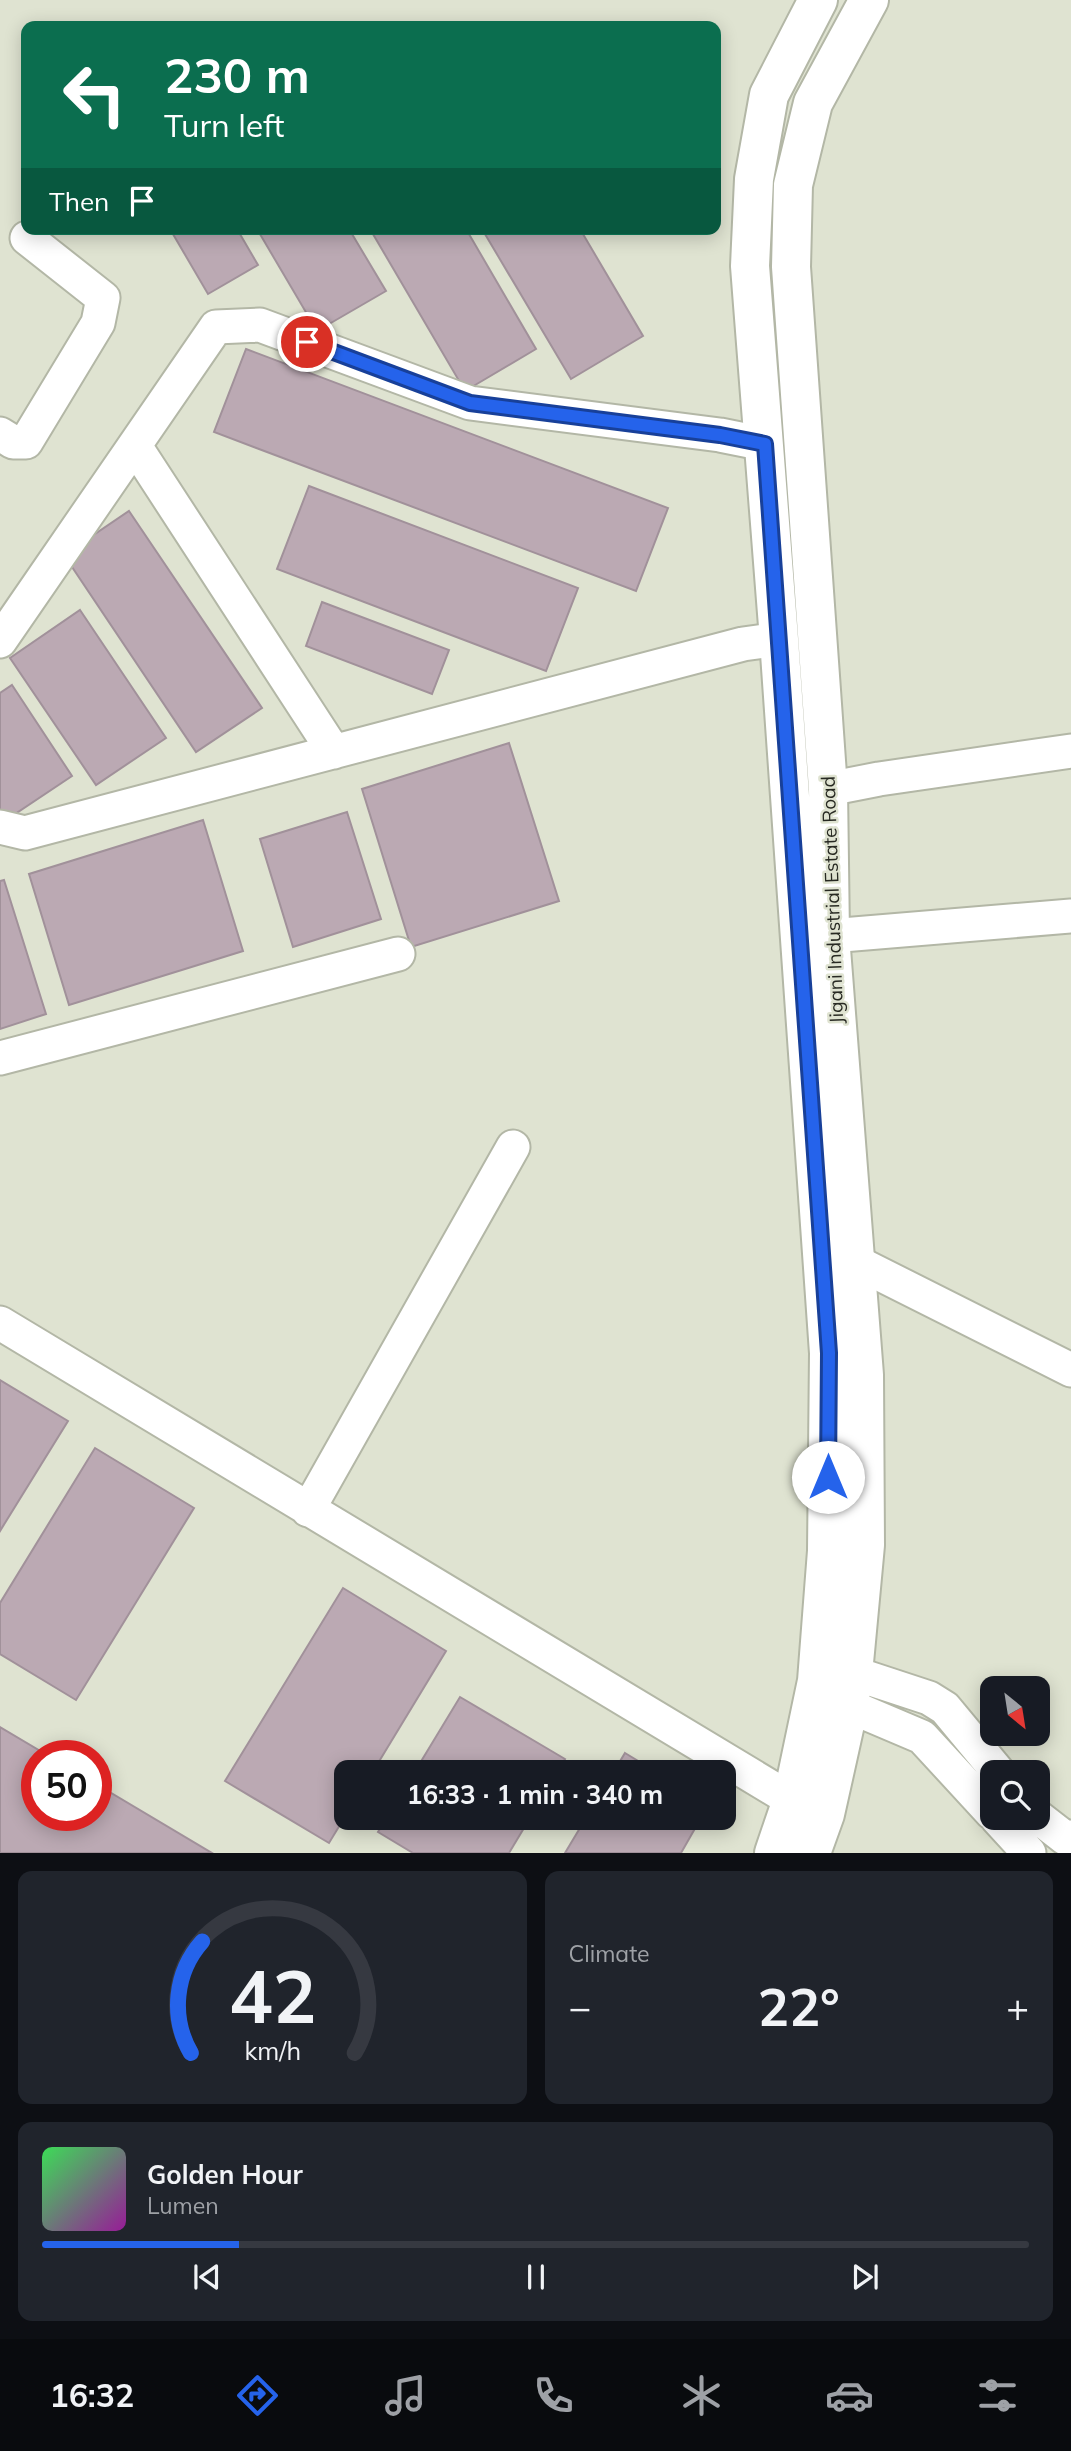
<!DOCTYPE html>
<html lang="en">
<head>
<meta charset="utf-8">
<style>
	body { margin:0; font-family:Mulish,sans-serif; background:#20242c; color:#f1f3f6; height:100vh; display:flex; flex-direction:column; font-size:26px; white-space:nowrap }
	* { box-sizing:border-box; margin:0 }
	p { font-size:23px; color:#9ea1a6 }
	.icon { flex:none; width:38px; height:38px; fill:none; stroke:currentColor; stroke-width:2; stroke-linecap:round; stroke-linejoin:round }
	.map { position:relative; height:1853px; overflow:hidden }
	.sheet { display:flex; flex-direction:column; gap:18px; padding:18px; background:#0d0f14; flex:1 }
	.sheet>* { flex:none }
	.banner { position:absolute; left:21px; top:21px; width:700px; height:214px; border-radius:14px; box-shadow:0 4px 18px #0003; background:#0b6e4f; color:#fff; overflow:hidden }
	.needle { width:46px; rotate:150deg }
	.tools { position:absolute; left:980px; top:1676px; display:grid; gap:14px }
	.tools a { display:grid; place-items:center; width:70px; height:70px; border-radius:14px; background:#171b24; box-shadow:0 4px 18px #0003; font-size:35px }
	.speed { position:absolute; left:21px; top:1740px; display:flex; gap:14px; font-size:35px; font-weight:700; text-align:center }
	.speed>* { display:grid; place-content:center; width:91px; height:91px; border-radius:50%; background:#171b24; box-shadow:0 4px 18px #0003; line-height:1 }
	.speed .limit { border:10px solid #d22; background:#fff; color:#111 }
	.pin { position:absolute; display:grid; place-items:center; width:60px; height:60px; color:#fff; margin:-30px; border:4px solid #fff; border-radius:50%; box-shadow:0 2px 7px #0007 }
	.me { position:absolute; width:77px; margin:-38px; rotate:0deg; stroke-linejoin:round; filter:drop-shadow(0 0 5px #0008) }
	.turn { display:flex; align-items:center; gap:24px; height:147px; padding:0 28px; font-size:32px }
	.turn .icon { width:91px; height:91px; stroke-width:2.5 }
	.turn b { display:block; font-size:49px; line-height:60px }
	.then { display:flex; align-items:center; height:66px; padding:0 28px; background:#0003; gap:14px; font-size:26px }
	.big { font-size:52px; font-weight:700; line-height:1.1 }
	.sheet .card { flex:1; display:flex; flex-direction:column; justify-content:center; gap:10px; min-width:0; padding:0 24px; border-radius:14px; background:#20242c }
	.sheet .dial { align-items:center; gap:0 }
	.dial svg { height:182px; overflow:visible; fill:none; stroke:#363941; stroke-width:7; stroke-linecap:round; text-anchor:middle }
	.dial text { fill:#f1f3f6; stroke:none }
	.song { display:flex; align-items:center; gap:21px }
	.cover { width:84px; height:84px; border-radius:10px; background:linear-gradient(135deg,hsl(130 70% 55%),hsl(300 70% 35%)) }
	.played { height:7px; border-radius:4px; background:linear-gradient(90deg,#2563eb 20%,#363941 20%) }
	.keys { display:flex; justify-content:space-around; direction:ltr }
	.heat { display:flex; justify-content:space-between; align-items:center; font-size:38px; direction:ltr }
	.sheet .tiles { flex:1; display:grid; gap:18px; grid-template-columns:1fr 1fr }
	.card:last-child { grid-column:span 2 }
	.trip { position:absolute; left:334px; top:1760px; width:402px; height:70px; border-radius:14px; background:#171b24; box-shadow:0 4px 18px #0003; font-weight:700; line-height:70px; text-align:center }
	.menu { display:flex; height:112px; justify-content:space-around; align-items:center; background:#090b0e; color:#9ea1a6 }
	.menu .icon { width:49px; height:49px }
	.menu .current { color:#2563eb }
	.menu b { font-size:32px; color:#f1f3f6 }
	.map>svg:first-child { display:block }
	.building { fill:#bba9b3; stroke:#a1919a; stroke-width:2 }
	.lines { fill:none; stroke-linecap:round; stroke-linejoin:round }
	.minor-casing { stroke:#b3b7a6; stroke-width:37 }
	.major-casing { stroke:#b3b7a6; stroke-width:42 }
	.minor { stroke:#fff; stroke-width:33 }
	.major { stroke:#fff; stroke-width:38 }
	.route-casing { stroke:#184099; stroke-width:18 }
	.route { stroke:#2563eb; stroke-width:12 }
	.labels { text-anchor:middle; dominant-baseline:central; stroke-width:5; stroke-linejoin:round; paint-order:stroke }
	.street-label { font-size:19px; fill:#272922; stroke:#dfe3d1 }
</style>
</head>
<body>
<div class="map">
<svg width="1071" height="1853" viewBox="0 0 1071 1853">
	<rect width="100%" height="100%" fill="#dfe3d1"/>
	<path class="building" d="M170,229H237L258,265L208,294Z
		M257,229H349L386,291L317,331Z
		M370,229H466L536,349L465,391Z
		M482,229H580L643,336L571,379Z
		M246,349L668,508L636,591L214,432Z
		M309,486L578,588L546,671L277,569Z
		M129,511L262,708L196,752L64,555Z
		M322,602L449,650L432,694L306,646Z
		M80,610L166,738L96,785L10,658Z
		M12,685L72,776L3,822L0,817V693Z
		M509,743L559,901L411,947L362,789Z
		M347,812L381,919L293,947L260,839Z
		M203,820L243,951L69,1005L29,874Z
		M4,880L46,1014L0,1029V881Z
		M0,1380L68,1421L0,1531Z
		M95,1448L194,1508L76,1700L0,1654V1603Z
		M343,1588L446,1651L372,1773H346V1815L329,1843L225,1781Z
		M460,1697L565,1759L557,1773H414Z
		M0,1727L47,1755H37V1815H96V1784L212,1853H0Z
		M625,1753L658,1773H613Z
		M387,1818H530L509,1853H413L378,1832Z
		M586,1818H701L681,1853H565Z"/>
	<g class="lines">
		<g class="minor-casing">
			<path id="minor" d="M0,434L13,442H26L98,323L103,298L27,238
				M135,446L334,752
				M0,641L216,327L260,325L470,403L720,435L765,444
				M828,789L879,779L1071,751
				M0,827L25,833L743,644L779,639
				M830,936L1071,916
				M0,1058L398,954
				M856,1262L1071,1370
				M0,1323L792,1800
				M308,1510L513,1147
				M853,1673L929,1698L945,1708L999,1773
				M849,1706L922,1737L992,1813
				M1038,1817L1065,1838L1071,1837
				M997,1818L1029,1853"/>
		</g>
		<g class="major-casing">
			<path id="major" d="M774,1853L792,1800L817,1681L827,1551L829,1353L779,639L750,266L754,179L769,95L818,0
				M811,1853L825,1814L849,1706L853,1673L865,1545L864,1375L830,936L828,789L791,267L793,185L813,103L869,0"/>
		</g>
		<use href="#minor" class="minor"/>
		<use href="#major" class="major"/>
	</g>
	<g class="lines">
		<g class="route-casing">
			<path id="route" d="M307,342L470,403L720,435L765,444L829,1353L828,1477"/>
		</g>
		<use href="#route" class="route"/>
	</g>
	<g class="labels">
		<g class="street-label">
			<text transform="translate(832 900) rotate(-92)">Jigani Industrial Estate Road</text>
		</g>
	</g>
</svg>
<div class="tools">
<a><svg class="needle" viewBox="-14 -14 28 28"><path d="M0-13l5 13h-10z" fill="#e53935"/><path d="M0 13l5-13h-10z" fill="#9ea1a6"/></svg></a>
<a><svg class="icon" aria-label="search" viewBox="0 0 24 24"><circle cx="10" cy="10" r="6"/><path d="M15 15l6 6"/></svg></a>
</div>
<div class="speed"><div class="limit">50</div></div>
<div class="pin" style="left:307px;top:342px;background:#d93025"><svg class="icon" aria-label="arrive" viewBox="0 0 24 24"><path d="M6 21V4h12l-3 4 3 4H6"/></svg></div>
<svg class="me" style="left:828px;top:1477px" viewBox="-20 -20 40 40"><circle r="19" fill="#fff"/><path d="M0-13L10 11 0 6-10 11z" fill="#2563eb"/></svg>
<div class="trip">16:33 · 1 min · 340 m</div>
<div class="banner">
<div class="turn"><svg class="icon" aria-label="left" viewBox="0 0 24 24"><path d="M17 20v-9H6M10 6l-5 5 5 5"/></svg><div><b>230 m</b>Turn left</div></div>
<div class="then">Then<svg class="icon" aria-label="arrive" viewBox="0 0 24 24"><path d="M6 21V4h12l-3 4 3 4H6"/></svg></div>
</div>
</div>
<section class="sheet">
<div class="tiles">
<div class="card dial"><svg viewBox="0 0 100 80">
<path d="M14 69A42 42 0 1 1 86 69"/>
<path d="M14 69A42 42 0 0 1 19 20" stroke="#2563eb"/>
<text x="50" y="56" font-size="32" font-weight="700">42</text>
<text x="50" y="72" font-size="11">km/h</text>
</svg></div>
<div class="card"><p>Climate</p>
<div class="heat"><a>−</a><b class="big">22°</b><a>+</a></div>
</div>
<div class="card">
<div class="song"><i class="cover"></i><div><b>Golden Hour</b><p>Lumen</p></div></div>
<div class="played"></div>
<div class="keys"><svg class="icon" aria-label="previous" viewBox="0 0 24 24"><path d="M18 5L8 12l10 7zM5 5v14"/></svg><svg class="icon" aria-label="pause" viewBox="0 0 24 24"><path d="M8 5v14M16 5v14"/></svg><svg class="icon" aria-label="next" viewBox="0 0 24 24"><path d="M6 5l10 7-10 7zM19 5v14"/></svg></div>
</div>
</div>
</section>
<nav class="menu">
<b>16:32</b>
<svg class="icon current" aria-label="directions" viewBox="0 0 24 24"><path d="M12 3l9 9-9 9-9-9zM9 14v-3h6M13 9l2 2-2 2"/></svg>
<svg class="icon" aria-label="music" viewBox="0 0 24 24"><path d="M9 18V5l10-2v13"/><circle cx="6" cy="18" r="3"/><circle cx="16" cy="16" r="3"/></svg>
<svg class="icon" aria-label="phone" viewBox="0 0 24 24"><path d="M5 4h4l2 5-3 2q2 4 5 5l2-3 5 2v4C11 20 4 13 5 4z"/></svg>
<svg class="icon" aria-label="climate" viewBox="0 0 24 24"><path d="M12 3v18M4 7l16 10M4 17L20 7"/></svg>
<svg class="icon" aria-label="car" viewBox="0 0 24 24"><path d="M5 17H2v-5l4-1 3-4h7l3 4 3 1v5h-3M9 17h6M6 11h13"/><circle cx="7" cy="17" r="2"/><circle cx="17" cy="17" r="2"/></svg>
<svg class="icon" aria-label="filters" viewBox="0 0 24 24"><path d="M4 7h16M4 17h16"/><circle cx="9" cy="7" r="2"/><circle cx="15" cy="17" r="2"/></svg>
</nav>
</body>
</html>
